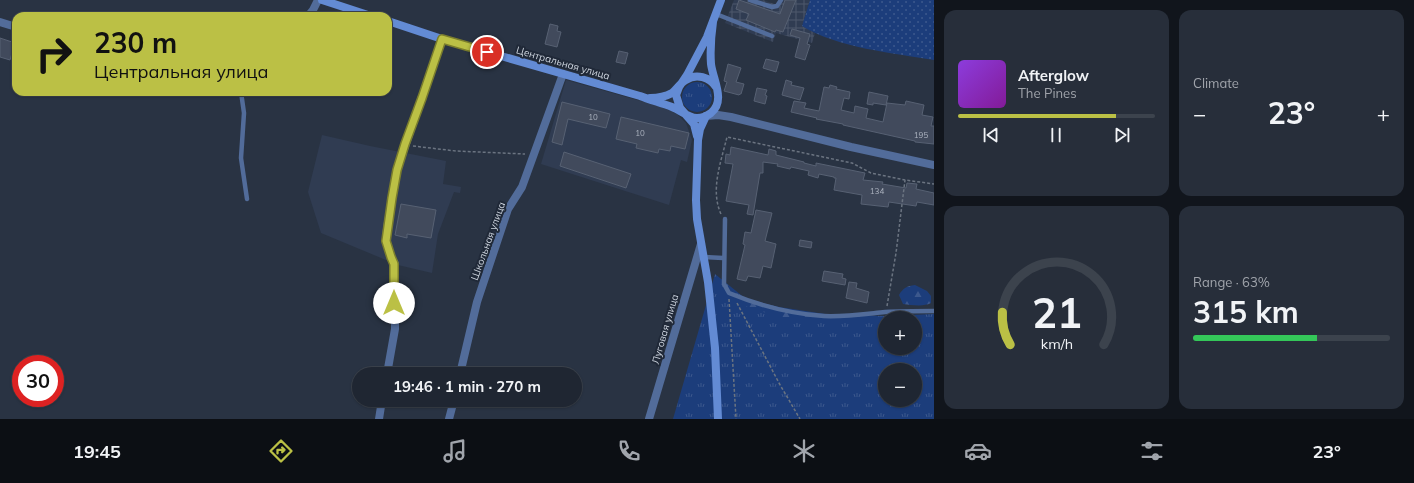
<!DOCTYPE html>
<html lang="en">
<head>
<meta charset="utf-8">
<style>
	body { margin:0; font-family:Mulish,sans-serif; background:#272e3a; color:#f1f3f6; height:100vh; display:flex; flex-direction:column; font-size:15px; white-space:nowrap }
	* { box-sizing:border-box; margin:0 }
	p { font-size:13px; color:#a1a5ac }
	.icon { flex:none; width:22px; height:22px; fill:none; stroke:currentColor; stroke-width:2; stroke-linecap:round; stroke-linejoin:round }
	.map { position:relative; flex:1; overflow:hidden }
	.drawer { display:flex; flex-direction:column; gap:10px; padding:10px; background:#11151c; width:480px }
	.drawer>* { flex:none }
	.guide { position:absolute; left:12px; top:12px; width:380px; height:84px; border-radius:12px; box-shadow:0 1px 3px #0004,0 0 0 1px #3c434d; background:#bbc045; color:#111; overflow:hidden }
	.controls { position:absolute; left:878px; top:311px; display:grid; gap:8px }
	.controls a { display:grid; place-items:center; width:44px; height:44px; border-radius:50%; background:#1f2632; box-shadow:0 1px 3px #0004,0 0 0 1px #3c434d; font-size:20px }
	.speed { position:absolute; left:12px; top:355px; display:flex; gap:8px; font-size:20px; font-weight:700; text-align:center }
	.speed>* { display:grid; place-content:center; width:52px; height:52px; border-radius:50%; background:#1f2632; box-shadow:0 1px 3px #0004,0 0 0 1px #3c434d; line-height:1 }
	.speed .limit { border:6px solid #d22; background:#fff; color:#111 }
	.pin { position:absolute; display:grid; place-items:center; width:34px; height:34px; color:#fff; margin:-17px; border:2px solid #fff; border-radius:50%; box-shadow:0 1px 4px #0007 }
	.me { position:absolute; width:44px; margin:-22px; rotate:0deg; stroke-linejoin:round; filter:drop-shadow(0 0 3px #0008) }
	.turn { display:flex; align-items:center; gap:14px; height:84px; padding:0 16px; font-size:18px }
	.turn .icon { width:52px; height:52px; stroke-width:2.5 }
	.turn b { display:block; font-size:28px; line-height:34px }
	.big { font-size:30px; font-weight:700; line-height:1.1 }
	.drawer .tile { flex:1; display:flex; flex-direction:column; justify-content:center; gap:6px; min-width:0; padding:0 14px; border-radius:12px; background:#272e3a }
	.drawer .dial { align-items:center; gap:0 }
	.dial svg { height:104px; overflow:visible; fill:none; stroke:#3c434d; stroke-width:7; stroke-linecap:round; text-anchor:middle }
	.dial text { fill:#f1f3f6; stroke:none }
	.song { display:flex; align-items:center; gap:12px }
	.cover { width:48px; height:48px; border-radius:6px; background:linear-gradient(135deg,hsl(270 70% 55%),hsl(290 70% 35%)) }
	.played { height:4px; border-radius:2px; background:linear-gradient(90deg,#bbc045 80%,#3c434d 80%) }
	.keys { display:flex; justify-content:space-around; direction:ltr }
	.heat { display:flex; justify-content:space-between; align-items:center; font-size:22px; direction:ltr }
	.charge { height:6px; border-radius:3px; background:linear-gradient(90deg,#34c759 63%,#3c434d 0) }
	.drawer .tiles { flex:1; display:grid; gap:10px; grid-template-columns:repeat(2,1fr) }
	.trip { position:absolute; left:352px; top:367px; width:230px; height:40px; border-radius:20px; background:#1f2632; box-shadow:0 1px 3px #0004,0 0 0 1px #3c434d; font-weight:700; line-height:40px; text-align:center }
	.menu { display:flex; height:64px; justify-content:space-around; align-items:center; background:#0c0f14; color:#a1a5ac }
	.menu .icon { width:28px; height:28px }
	.menu .selected { color:#bbc045 }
	.menu b { font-size:18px; color:#f1f3f6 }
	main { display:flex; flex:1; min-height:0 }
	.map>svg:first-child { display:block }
	.built { fill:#303c52 }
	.industrial { fill:url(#industrial-grid) }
	.grass { fill:url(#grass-tufts); fill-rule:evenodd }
	.forest { fill:url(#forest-firs) }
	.garden { fill:url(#garden-dots) }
	.building { fill:#414a5c; stroke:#576173 }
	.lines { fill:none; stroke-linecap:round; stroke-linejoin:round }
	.path { stroke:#6b7481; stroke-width:1.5; stroke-dasharray:3 2; stroke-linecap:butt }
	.service { stroke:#526c9a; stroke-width:4.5 }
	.minor { stroke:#526c9a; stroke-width:8 }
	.secondary { stroke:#638bd4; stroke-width:8 }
	.route-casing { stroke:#7a7d2d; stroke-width:10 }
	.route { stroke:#bbc045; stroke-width:7 }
	.labels { text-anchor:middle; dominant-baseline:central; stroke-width:4; stroke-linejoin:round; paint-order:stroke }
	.number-label { font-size:8px; fill:#acb3bf }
	.street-label { font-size:10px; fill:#cfd6e0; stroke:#202938 }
</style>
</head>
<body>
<main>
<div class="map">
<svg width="934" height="419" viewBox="0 0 934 419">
	<defs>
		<pattern id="industrial-grid" width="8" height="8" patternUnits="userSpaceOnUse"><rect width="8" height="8" fill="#303c52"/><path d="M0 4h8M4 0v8" fill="none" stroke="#4d576b"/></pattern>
		<pattern id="grass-tufts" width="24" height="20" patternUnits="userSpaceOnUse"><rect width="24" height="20" fill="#1c3d7b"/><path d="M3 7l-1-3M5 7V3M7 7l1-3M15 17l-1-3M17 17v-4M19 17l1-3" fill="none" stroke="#3c588d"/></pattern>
		<pattern id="forest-firs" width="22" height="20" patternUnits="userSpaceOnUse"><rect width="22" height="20" fill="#1c3d7b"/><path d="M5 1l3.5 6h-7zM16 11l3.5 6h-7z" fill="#3c588d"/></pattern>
		<pattern id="garden-dots" width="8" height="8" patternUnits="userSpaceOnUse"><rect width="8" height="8" fill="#1c3d7b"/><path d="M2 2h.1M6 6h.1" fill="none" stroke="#3c588d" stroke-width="1.8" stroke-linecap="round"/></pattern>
	</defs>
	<rect width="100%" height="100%" fill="#293343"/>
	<path class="built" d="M566,80L662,107L677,114L686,123L692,140L687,162L681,160L669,205L541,164Z
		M322,135L370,146L446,161L443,184L461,187L460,193L454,192L438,234L432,273L398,265L321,233L308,192Z"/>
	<path class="industrial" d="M734,0H763L777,5L779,0H810L802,26L815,33L812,43L776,33L773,42L725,23Z"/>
	<path class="grass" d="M682 97a15 15 0 1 1 30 0a15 15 0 1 1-30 0Z
		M715,274L746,299L779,307L825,314L885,316L934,314V419H673ZM885,318H915V348H885ZM885,370H915V400H885Z"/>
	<path class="forest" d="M915,285L927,291L931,296V303C923,307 912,305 903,304L899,295C903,288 907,286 915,285Z
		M744,301L811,315L813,318L810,321L788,320L745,306Z"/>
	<path class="garden" d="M810,0H934V60C893,53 838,48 802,26Z"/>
	<path class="building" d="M739,0L780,14L785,0H796L783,32L776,30L775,32L746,20L749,14L736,9Z
		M550,24L558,26L557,31L561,32L557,47L545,44Z
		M792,29L810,34L807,44L810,45L805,60L795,57L800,38L790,35Z
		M0,38L15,43L10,60L0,57Z
		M619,51L628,53L625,64L616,62Z
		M766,59L779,62L776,72L763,68Z
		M728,64L741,68L736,82L744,84L741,94H740L739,95L724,91L727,82L724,81Z
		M786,80L792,82L791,85L804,88L800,100L782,95Z
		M830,85L837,87L836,89L850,92L849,99L844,98L841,110L854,113L855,106L868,109L866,118L883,122L887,103L905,105L906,101L924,105L922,115L933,117L931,126H934V144L915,142V141L843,125V124L816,119L817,118L791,112L794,101L806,103L804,108L819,111L824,87L829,88Z
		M757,88L767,90L765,95L767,96L765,104L754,101Z
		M869,92L888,96L886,105L873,103V105L867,104Z
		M562,102L610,114L606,128L568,119L562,145L552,142Z
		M621,117L689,133L685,149L671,146L670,151L659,149L658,153L636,148L637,144L616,139Z
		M731,147L768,155L769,149L776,151V155L804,162V163L816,166V163L865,173L863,180L883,182L882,184L906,188L907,183L917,184L916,189L934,193V205L917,202L916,206L889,202L888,207L861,204L862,195L834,190L836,178H834V177L819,174L818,178L808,175L809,171L791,167L790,169L777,166L778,164L763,162V173H760L753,215L747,214L749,205L726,201L733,164L725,163L726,154L730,155Z
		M564,152L631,174L626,188L560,166Z
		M401,204L436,210L431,238L407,234V238L395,235Z
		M756,210L772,213L765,241L776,244L771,268L763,266L760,278L748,276L746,281L737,279L745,245L743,244L745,232L751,233Z
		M800,240L812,242L811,248L799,246Z
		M824,271L843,274L842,278L846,279L845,285L822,281Z
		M849,282L857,283L856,288L869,292L867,303L846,298Z"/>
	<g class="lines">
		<path class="path" d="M413,146L456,151L525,154
			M721,214C710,190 721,162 727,137L852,163L871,173L905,180L934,184
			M729,299L736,419
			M737,303L779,383L800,419
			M887,306L896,253L905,180"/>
		<path class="service" d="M750,0L772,7L777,6L781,0
			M716,14L772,36
			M241,92L244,113L241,158L247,199
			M725,219L724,284L729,293C758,305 792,314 824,316C844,317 865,314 885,312C901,311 918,311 934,311
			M704,257L723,258"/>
		<path class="minor" d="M308,16L313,10L318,0
			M0,22L16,27
			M706,116L718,115L731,117L851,147L934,165
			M387,374L395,329V264L391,257L386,241L387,228L397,170L442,39
			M460,374L477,302L508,209L522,187L563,74
			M379,419L382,400
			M449,419L454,400
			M649,419L701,244"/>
		<path class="secondary" d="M322,0L371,16
			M388,21L442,39L640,96C650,100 662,103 672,107C680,110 688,118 697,118C702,118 707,116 711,113C726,101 713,80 711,64C710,50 711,36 713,22
			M650,98C658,98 665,97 672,93C677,89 680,83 686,80C696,73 710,77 716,87
			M706,116L700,129L698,140L696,200L697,219L708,282L715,348L718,419
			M697,136L694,124L680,108L676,95L679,87L687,75L707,37L721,0"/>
	</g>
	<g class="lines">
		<g class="route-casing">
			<path id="route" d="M394,303V264L391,257L386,241L392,198L397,170L405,144L422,98L442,39L487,52"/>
		</g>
		<use href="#route" class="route"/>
	</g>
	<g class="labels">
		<g class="number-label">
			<text x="593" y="117">10</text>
			<text x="640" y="133">10</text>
			<text x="921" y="135">195</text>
			<text x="877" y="191">134</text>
		</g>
		<g class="street-label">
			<text transform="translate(563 63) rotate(16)">Центральная улица</text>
			<text transform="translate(488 241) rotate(-70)">Школьная улица</text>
			<text transform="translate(665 329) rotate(-74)">Луговая улица</text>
		</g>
	</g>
</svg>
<div class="controls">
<a>+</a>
<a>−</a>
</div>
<div class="speed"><div class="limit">30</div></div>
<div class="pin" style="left:487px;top:52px;background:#d93025"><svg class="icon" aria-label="arrive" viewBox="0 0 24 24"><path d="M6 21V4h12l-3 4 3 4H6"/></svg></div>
<svg class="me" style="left:394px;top:303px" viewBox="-20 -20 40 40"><circle r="19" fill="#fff"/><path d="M0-13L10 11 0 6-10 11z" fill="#bbc045"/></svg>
<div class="trip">19:46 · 1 min · 270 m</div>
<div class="guide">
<div class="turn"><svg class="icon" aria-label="right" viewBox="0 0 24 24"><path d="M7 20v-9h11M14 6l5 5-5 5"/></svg><div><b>230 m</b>Центральная улица</div></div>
</div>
</div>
<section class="drawer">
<div class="tiles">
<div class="tile">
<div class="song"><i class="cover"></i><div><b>Afterglow</b><p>The Pines</p></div></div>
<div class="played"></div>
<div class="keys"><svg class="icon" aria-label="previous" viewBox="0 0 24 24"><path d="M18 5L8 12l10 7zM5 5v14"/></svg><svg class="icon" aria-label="pause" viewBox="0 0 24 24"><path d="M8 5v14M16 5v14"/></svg><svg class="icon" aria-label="next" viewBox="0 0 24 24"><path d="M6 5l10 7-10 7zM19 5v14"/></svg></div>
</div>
<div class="tile"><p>Climate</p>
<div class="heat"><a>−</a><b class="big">23°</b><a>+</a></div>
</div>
<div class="tile dial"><svg viewBox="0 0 100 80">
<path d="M14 69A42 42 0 1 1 86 69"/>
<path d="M14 69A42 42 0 0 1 8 44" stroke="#bbc045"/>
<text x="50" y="56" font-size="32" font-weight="700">21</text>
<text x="50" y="72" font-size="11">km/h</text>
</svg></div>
<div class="tile"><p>Range · 63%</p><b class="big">315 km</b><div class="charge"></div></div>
</div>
</section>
</main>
<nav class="menu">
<b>19:45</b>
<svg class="icon selected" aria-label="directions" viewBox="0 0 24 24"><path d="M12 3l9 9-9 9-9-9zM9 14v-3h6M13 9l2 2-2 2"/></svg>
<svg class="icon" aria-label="music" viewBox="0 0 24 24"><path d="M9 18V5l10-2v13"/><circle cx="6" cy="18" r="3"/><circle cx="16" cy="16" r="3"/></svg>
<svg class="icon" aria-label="phone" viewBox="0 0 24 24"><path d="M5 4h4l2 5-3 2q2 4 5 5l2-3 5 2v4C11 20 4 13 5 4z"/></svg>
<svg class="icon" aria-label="climate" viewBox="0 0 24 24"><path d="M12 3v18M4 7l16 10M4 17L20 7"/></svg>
<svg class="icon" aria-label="car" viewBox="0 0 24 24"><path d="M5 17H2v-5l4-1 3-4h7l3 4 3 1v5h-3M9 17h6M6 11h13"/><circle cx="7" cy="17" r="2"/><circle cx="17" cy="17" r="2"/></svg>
<svg class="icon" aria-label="filters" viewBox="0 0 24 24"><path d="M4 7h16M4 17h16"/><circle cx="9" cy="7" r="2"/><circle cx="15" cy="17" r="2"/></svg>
<b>23°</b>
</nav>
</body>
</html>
